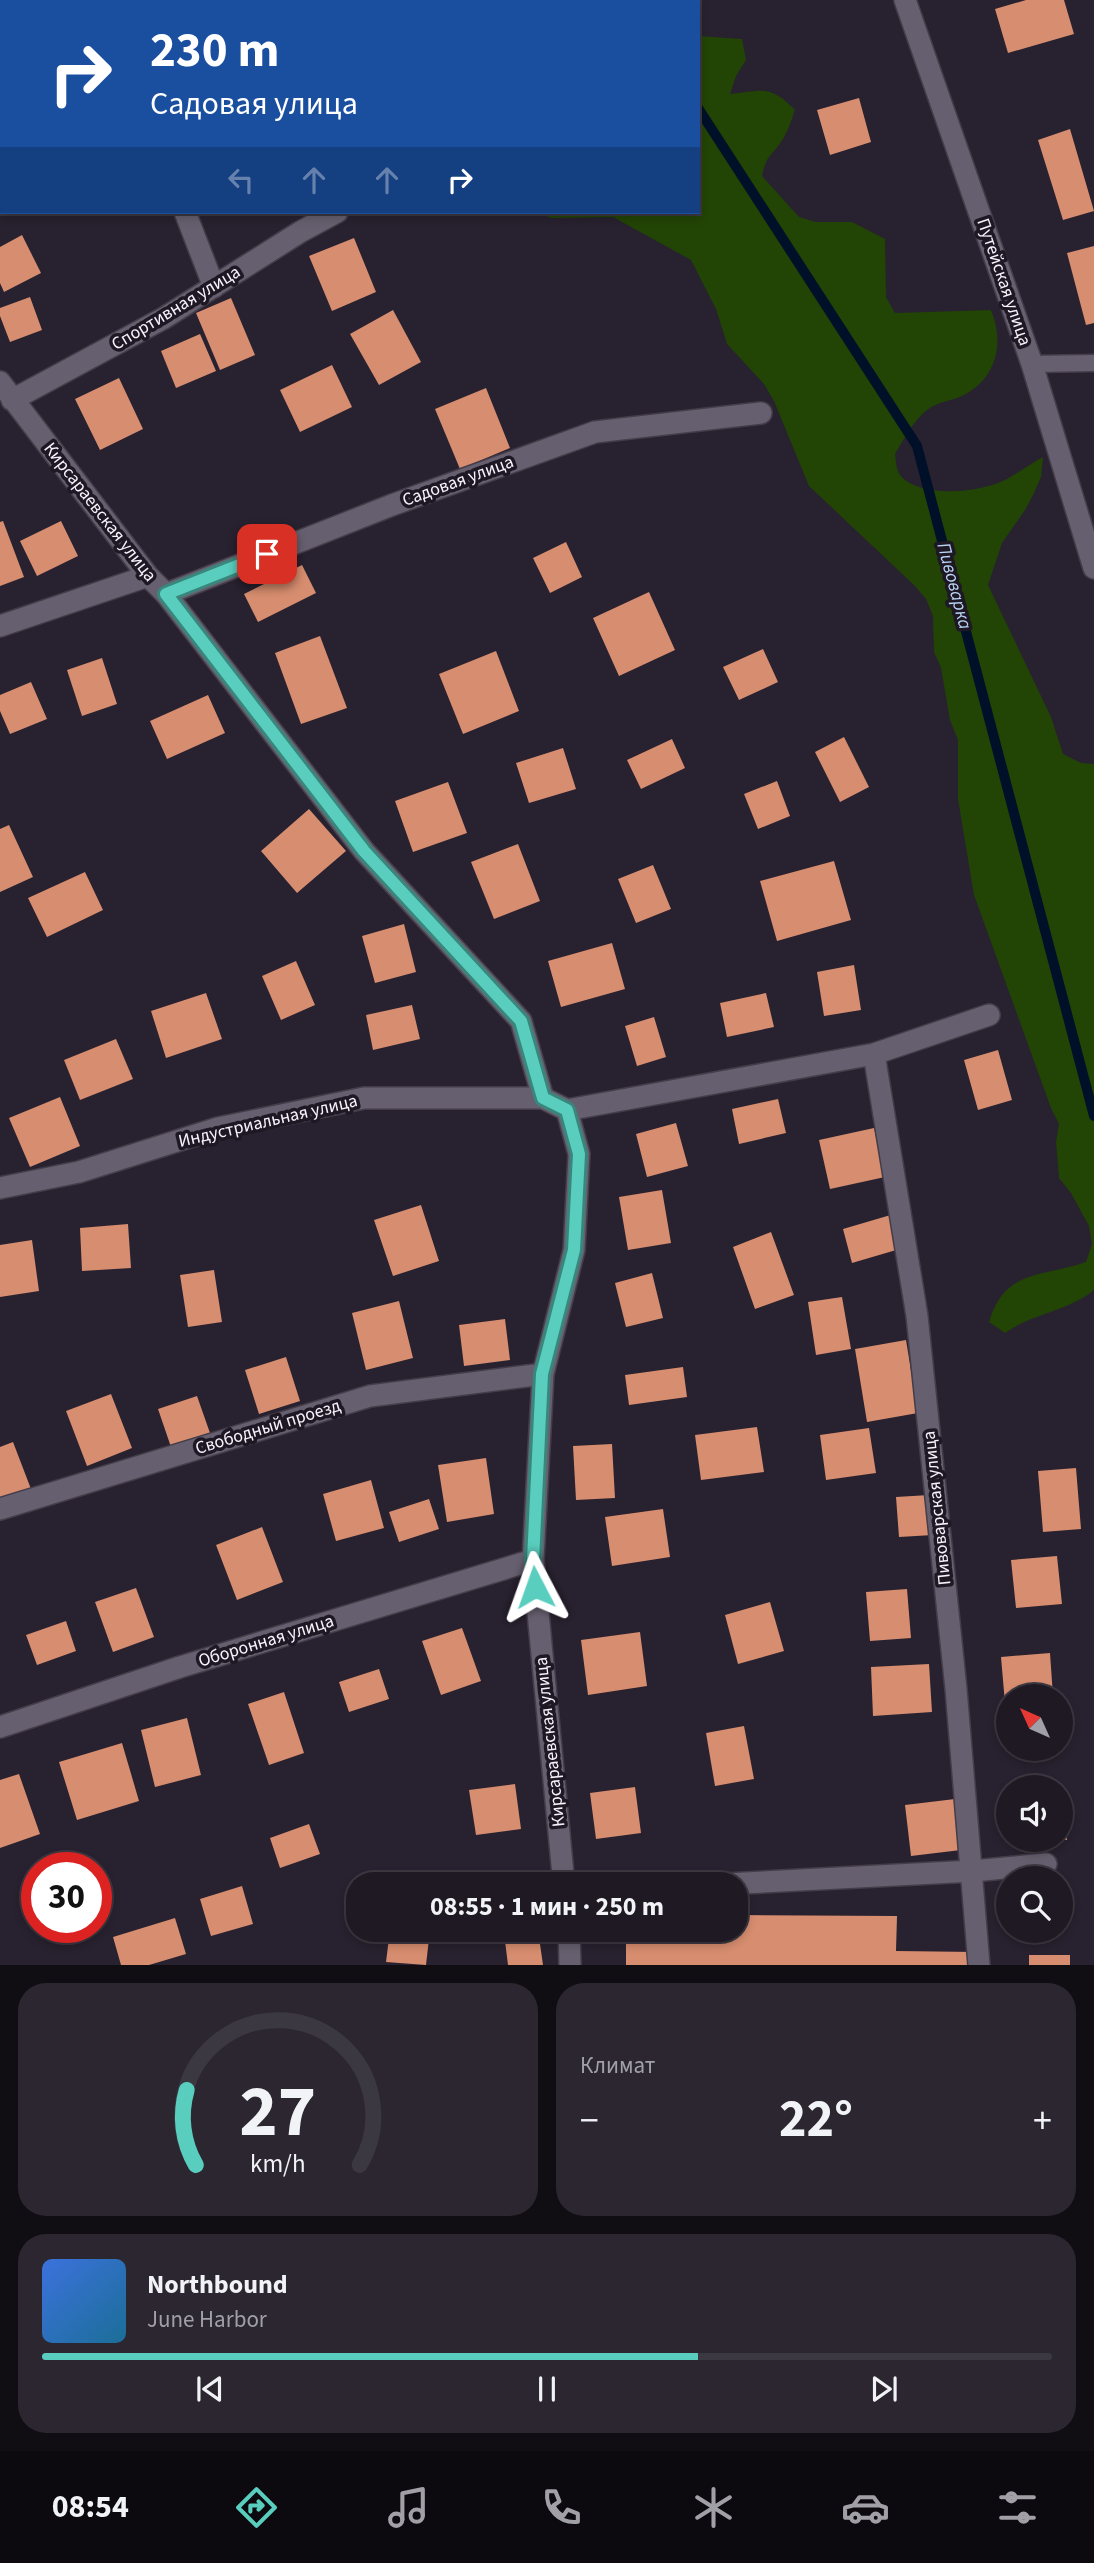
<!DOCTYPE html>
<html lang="ru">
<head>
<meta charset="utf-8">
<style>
	body { margin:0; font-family:"Source Sans 3",sans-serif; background:#2b2630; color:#f1f3f6; height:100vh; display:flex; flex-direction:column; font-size:26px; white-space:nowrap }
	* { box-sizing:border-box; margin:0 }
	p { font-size:23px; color:#a1a0a6 }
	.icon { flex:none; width:38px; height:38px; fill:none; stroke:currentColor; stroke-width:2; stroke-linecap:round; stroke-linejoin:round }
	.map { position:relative; height:1965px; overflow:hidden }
	.drawer { display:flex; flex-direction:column; gap:18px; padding:18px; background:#100e13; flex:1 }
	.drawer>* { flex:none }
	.top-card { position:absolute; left:0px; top:0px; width:700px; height:214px; box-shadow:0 4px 10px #0003,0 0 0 2px #3c3841; background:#1a4fa0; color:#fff; overflow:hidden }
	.needle { width:46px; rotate:315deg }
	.controls { position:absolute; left:996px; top:1684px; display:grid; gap:14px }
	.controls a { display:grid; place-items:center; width:77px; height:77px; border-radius:50%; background:#1e1923; box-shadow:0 4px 10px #0003,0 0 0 2px #3c3841; font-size:35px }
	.speed { position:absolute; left:21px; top:1852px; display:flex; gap:14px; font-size:35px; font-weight:700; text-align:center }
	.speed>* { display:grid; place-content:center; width:91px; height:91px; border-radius:50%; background:#1e1923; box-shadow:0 4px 10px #0003,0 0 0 2px #3c3841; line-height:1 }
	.speed .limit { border:10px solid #d22; background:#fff; color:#111 }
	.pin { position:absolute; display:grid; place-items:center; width:60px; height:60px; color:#fff; margin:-30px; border-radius:14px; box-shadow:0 4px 10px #0006 }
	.me { position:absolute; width:77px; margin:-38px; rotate:356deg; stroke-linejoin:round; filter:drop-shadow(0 0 5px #0008) }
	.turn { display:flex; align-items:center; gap:24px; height:147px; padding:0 35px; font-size:32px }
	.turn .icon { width:91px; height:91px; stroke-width:2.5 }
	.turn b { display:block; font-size:49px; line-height:60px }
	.lanes { display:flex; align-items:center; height:66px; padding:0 35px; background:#0003; justify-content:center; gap:35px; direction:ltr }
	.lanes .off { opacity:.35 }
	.big { font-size:52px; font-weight:700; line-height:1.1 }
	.drawer .widget { flex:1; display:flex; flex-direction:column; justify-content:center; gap:10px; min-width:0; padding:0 24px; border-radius:28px; background:#2b2630 }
	.drawer .dial { align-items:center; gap:0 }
	.dial svg { height:182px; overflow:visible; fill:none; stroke:#3c3841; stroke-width:7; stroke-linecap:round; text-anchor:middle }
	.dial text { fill:#f1f3f6; stroke:none }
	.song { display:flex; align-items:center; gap:21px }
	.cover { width:84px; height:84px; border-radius:10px; background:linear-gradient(135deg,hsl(220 70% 55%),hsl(200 70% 35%)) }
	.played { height:7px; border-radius:4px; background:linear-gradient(90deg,#59cebe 65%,#3c3841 65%) }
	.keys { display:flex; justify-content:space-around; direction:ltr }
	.heat { display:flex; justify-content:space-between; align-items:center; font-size:38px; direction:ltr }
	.drawer .tiles { flex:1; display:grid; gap:18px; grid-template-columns:1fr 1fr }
	.widget:last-child { grid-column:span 2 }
	.trip { position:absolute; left:346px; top:1872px; width:402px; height:70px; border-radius:28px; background:#1e1923; box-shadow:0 4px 10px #0003,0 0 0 2px #3c3841; font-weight:700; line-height:70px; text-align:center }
	.tabs { display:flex; height:112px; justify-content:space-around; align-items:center; background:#0c0a0e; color:#a1a0a6 }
	.tabs .icon { width:49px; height:49px }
	.tabs .active { color:#59cebe }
	.tabs b { font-size:32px; color:#f1f3f6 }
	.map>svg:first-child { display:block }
	.green { fill:#224405 }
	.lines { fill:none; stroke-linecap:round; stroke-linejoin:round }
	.stream { stroke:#001029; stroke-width:10 }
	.building { fill:#d78d6f }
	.service-casing { stroke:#443d49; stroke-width:19 }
	.minor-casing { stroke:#443d49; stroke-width:24 }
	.service { stroke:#665f6f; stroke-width:16 }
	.minor { stroke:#665f6f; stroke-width:21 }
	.route-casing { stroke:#3a867c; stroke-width:18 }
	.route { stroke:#59cebe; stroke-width:12 }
	.labels { text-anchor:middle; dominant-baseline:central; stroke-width:7; stroke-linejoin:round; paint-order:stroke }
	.street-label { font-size:18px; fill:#f7f3fc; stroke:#1e1825 }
	.water-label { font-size:19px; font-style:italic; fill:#bad5f4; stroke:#1e1825 }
</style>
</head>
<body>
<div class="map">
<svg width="1094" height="1965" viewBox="0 0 1094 1965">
	<rect width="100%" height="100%" fill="#28212f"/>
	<path class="green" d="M698,36L742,39L746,60L736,76L730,94C763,91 769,84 795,110C791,121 788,132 781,142C770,158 767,154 762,176L799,217L816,222H852L885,239L886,297L895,313L991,310C1004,341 998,376 966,394C954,401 938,401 927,410C913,421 904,439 895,454C896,460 896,469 900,475C918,497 970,493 995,484C1013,478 1026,466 1043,457L1041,477L1034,493L1025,510L1002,543L988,585L1051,717L1063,754L1081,763L1094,764V1290C1067,1312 1033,1313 1005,1333L989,1322C1005,1268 1044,1277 1086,1262L1092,1244L1089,1226L1071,1193L1059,1178L1056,1142L1059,1124L1051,1108L974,895L958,799V740L950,720L941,668L934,652L933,616L926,599L915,586L809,486L774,401L764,384L727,344L716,309L691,260L613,217L552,218L534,212H518H698Z"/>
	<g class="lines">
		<path class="stream" d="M628,0L629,2
			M698,108L917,446L1094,1116"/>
	</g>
	<path class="building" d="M1026,0H1064L1074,34L1008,53L995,9Z
		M859,98L871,142L830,155L817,110Z
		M1070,129L1094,211L1063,220L1038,140Z
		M22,235L41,273L4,292L0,283V247Z
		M354,238L376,292L332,311L309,256Z
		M1094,246V323L1086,325L1067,253Z
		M30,297L42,330L10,342L0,316V308Z
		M231,298L255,355L220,370L196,313Z
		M393,310L421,362L379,385L350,334Z
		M200,334L216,371L176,388L161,351Z
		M332,365L352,407L300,432L280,390Z
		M119,378L143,429L100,450L75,399Z
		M486,388L510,448L460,469L435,409Z
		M3,521L24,577L0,586V522Z
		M61,521L78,556L37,576L20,541Z
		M566,542L582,577L550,593L533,558Z
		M302,565L316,593L258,622L244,594Z
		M649,592L675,650L619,676L593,618Z
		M320,636L347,708L301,724L275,653Z
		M763,649L778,682L739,700L723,667Z
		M496,651L519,711L463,734L439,674Z
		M102,658L117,704L82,716L67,670Z
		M31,682L47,719L10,734L0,711V695Z
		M208,695L225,733L167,759L150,721Z
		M844,737L869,787L840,802L815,752Z
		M672,739L685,768L641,789L627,760Z
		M563,748L576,789L529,803L516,763Z
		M777,781L790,816L758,829L744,794Z
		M448,782L467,833L413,852L395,801Z
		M309,809L346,851L297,893L261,851Z
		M9,825L33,877L0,892V829Z
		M518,844L540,901L494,919L471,862Z
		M834,861L851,920L777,941L760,881Z
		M653,865L671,909L636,923L618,879Z
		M85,872L103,910L47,937L28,898Z
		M404,924L416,972L375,983L362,936Z
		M612,943L625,989L561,1007L548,961Z
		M296,961L315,1005L281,1020L262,976Z
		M854,965L861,1010L824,1016L817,972Z
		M206,993L222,1039L166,1058L151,1011Z
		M766,993L774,1027L727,1037L720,1003Z
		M412,1005L420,1039L373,1050L366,1015Z
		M654,1017L666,1057L637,1066L625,1026Z
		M116,1039L133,1079L80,1100L64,1060Z
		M998,1050L1012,1100L978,1110L964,1060Z
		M60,1097L80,1146L30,1167L9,1118Z
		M778,1099L786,1133L739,1144L732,1109Z
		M676,1123L688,1166L647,1177L636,1134Z
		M874,1128L885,1177L830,1189L819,1140Z
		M662,1190L671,1243L628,1250L619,1197Z
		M421,1205L439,1261L393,1276L374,1220Z
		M894,1214L903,1248L852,1263L843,1229Z
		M128,1224L131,1268L82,1271L80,1228Z
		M771,1232L794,1295L755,1309L733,1247Z
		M32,1240L39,1291L0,1297V1245Z
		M214,1270L222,1322L188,1327L180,1275Z
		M652,1273L663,1318L626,1327L615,1283Z
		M842,1297L851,1349L816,1355L808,1302Z
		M399,1301L413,1358L366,1370L352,1313Z
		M505,1319L510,1360L464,1366L459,1325Z
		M906,1340L918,1413L867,1422L855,1349Z
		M286,1357L300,1401L259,1414L245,1370Z
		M683,1367L687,1397L629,1405L625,1375Z
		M111,1394L132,1448L87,1466L66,1411Z
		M197,1396L210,1433L171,1447L158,1409Z
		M757,1427L764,1472L701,1480L695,1435Z
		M869,1428L876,1473L826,1480L820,1435Z
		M13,1442L31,1489L0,1501V1447Z
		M612,1444L615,1498L576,1500L573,1446Z
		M486,1458L494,1514L447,1522L438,1465Z
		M1076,1468L1081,1529L1043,1532L1038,1471Z
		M371,1480L384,1528L336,1541L323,1494Z
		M929,1495L933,1535L899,1537L896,1497Z
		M429,1499L439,1529L399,1542L389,1512Z
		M663,1509L670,1557L612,1566L605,1517Z
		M262,1527L283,1582L237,1600L216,1545Z
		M1057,1556L1062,1604L1016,1608L1011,1560Z
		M136,1588L154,1637L113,1652L95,1602Z
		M907,1589L911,1638L870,1641L866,1592Z
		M770,1602L784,1651L738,1664L725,1615Z
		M66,1621L76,1651L37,1665L26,1635Z
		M462,1628L481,1681L441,1695L422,1641Z
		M640,1632L647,1686L588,1695L581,1640Z
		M1050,1653L1053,1696H1008V1715H1006L1001,1657Z
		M929,1664L932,1712L873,1716L871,1667Z
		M379,1669L389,1699L349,1712L339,1682Z
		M284,1692L304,1753L269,1765L248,1704Z
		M187,1718L201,1775L155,1787L141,1730Z
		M744,1726L754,1779L715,1786L706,1733Z
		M122,1743L139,1801L77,1820L59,1762Z
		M19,1774L40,1834L0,1848V1780Z
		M515,1784L521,1829L476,1835L469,1790Z
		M635,1787L641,1833L596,1839L590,1793Z
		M1060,1796H1065L1067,1840H1060Z
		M955,1799L961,1850L911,1856L905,1805Z
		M309,1824L320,1854L280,1868L270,1838Z
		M242,1886L253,1924L211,1936L200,1899Z
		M737,1915L897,1916L896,1951L977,1952V1965H626V1930H737Z
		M175,1918L186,1954L149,1965H121L113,1937Z
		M390,1930H430L426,1965L386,1962Z
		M539,1937L543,1965H508L505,1941Z
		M1029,1955H1070V1965H1029Z"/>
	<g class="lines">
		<g class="service-casing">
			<path id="service" d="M1032,364L1094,363"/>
		</g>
		<g class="minor-casing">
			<path id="minor" d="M96,0L97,2
				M905,0L1032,364L1094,568
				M185,212L214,287
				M0,382L148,576L166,594L364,851L521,1021L543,1098L567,1110L579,1154L574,1250L543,1374L533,1560L564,1885
				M12,400L164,318L300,232L337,212
				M166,594L392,505L595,432L761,413
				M0,626L148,576
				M874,1054L917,1316L956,1689L979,1965
				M567,1110L874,1054L989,1015
				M0,1188L79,1172L218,1128L364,1098H543
				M0,1509L370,1396L543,1374
				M0,1727L180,1667L533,1560
				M707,1885L973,1871L1046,1864
				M569,1930L570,1965"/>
		</g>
		<use href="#service" class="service"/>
		<use href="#minor" class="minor"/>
	</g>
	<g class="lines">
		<g class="route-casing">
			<path id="route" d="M267,554L166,594L364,851L521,1021L543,1098L567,1110L579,1154L574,1250L542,1374L533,1560L535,1587"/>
		</g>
		<use href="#route" class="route"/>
	</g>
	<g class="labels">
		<g class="street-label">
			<text transform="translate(1004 282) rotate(71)">Путейская улица</text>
			<text transform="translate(176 308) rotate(-31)">Спортивная улица</text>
			<text transform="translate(458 481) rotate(-20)">Садовая улица</text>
			<text transform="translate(100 512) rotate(52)">Кирсараевская улица</text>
			<text transform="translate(268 1121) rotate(-13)">Индустриальная улица</text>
			<text transform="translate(268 1427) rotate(-17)">Свободный проезд</text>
			<text transform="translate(937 1508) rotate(-96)">Пивоварская улица</text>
			<text transform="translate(266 1641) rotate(-17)">Оборонная улица</text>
			<text transform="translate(550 1742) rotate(-96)">Кирсараевская улица</text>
		</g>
		<g class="water-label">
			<text transform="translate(954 586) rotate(75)">Пивоварка</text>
		</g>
	</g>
</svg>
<div class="controls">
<a><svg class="needle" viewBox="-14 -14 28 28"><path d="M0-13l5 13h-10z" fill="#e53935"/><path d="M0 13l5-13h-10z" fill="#a1a0a6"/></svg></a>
<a><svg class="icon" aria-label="sound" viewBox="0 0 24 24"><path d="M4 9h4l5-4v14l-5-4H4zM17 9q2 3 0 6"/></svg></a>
<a><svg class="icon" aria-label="search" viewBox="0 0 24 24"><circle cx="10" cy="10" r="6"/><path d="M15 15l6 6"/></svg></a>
</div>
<div class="speed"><div class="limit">30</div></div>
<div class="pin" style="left:267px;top:554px;background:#d93025"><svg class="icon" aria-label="arrive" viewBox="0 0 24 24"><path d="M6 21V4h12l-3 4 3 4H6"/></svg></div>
<svg class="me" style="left:535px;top:1587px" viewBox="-20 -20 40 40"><path d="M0-17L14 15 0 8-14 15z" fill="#59cebe" stroke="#fff" stroke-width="4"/></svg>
<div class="trip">08:55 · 1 мин · 250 m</div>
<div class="top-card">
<div class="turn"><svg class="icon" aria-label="right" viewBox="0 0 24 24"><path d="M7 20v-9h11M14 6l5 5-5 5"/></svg><div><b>230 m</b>Садовая улица</div></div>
<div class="lanes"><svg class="icon off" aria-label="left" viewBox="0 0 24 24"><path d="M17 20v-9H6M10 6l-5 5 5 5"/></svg><svg class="icon off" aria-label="ahead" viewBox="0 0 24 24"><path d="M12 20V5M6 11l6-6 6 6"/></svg><svg class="icon off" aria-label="ahead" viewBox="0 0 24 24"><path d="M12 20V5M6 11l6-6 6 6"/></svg><svg class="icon" aria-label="right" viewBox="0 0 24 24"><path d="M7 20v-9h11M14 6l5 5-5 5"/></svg></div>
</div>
</div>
<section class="drawer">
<div class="tiles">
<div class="widget dial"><svg viewBox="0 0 100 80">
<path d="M14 69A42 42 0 1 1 86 69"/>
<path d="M14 69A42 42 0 0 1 10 36" stroke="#59cebe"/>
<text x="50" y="56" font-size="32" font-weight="700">27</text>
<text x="50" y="72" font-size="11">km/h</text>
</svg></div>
<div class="widget"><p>Климат</p>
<div class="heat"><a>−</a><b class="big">22°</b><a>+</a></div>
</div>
<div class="widget">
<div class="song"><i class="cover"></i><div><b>Northbound</b><p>June Harbor</p></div></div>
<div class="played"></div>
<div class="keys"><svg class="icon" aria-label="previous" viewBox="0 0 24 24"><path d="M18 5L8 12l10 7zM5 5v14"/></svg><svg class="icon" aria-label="pause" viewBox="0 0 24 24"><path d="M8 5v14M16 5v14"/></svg><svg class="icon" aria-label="next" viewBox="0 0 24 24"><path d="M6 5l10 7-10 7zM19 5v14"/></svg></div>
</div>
</div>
</section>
<nav class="tabs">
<b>08:54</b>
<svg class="icon active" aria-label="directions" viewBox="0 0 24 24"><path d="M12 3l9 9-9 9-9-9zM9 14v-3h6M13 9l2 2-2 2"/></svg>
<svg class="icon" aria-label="music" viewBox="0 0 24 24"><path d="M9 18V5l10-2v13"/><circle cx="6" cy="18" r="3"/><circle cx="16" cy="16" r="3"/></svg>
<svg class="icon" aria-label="phone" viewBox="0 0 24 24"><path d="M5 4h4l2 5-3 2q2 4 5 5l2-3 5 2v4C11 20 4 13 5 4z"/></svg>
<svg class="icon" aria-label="climate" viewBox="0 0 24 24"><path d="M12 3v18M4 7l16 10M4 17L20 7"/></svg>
<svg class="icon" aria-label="car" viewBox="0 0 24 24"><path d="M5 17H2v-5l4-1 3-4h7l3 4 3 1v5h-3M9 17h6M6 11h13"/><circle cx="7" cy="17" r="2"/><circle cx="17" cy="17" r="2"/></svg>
<svg class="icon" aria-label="filters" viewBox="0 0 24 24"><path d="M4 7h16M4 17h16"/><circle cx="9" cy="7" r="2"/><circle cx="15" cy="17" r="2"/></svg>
</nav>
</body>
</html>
